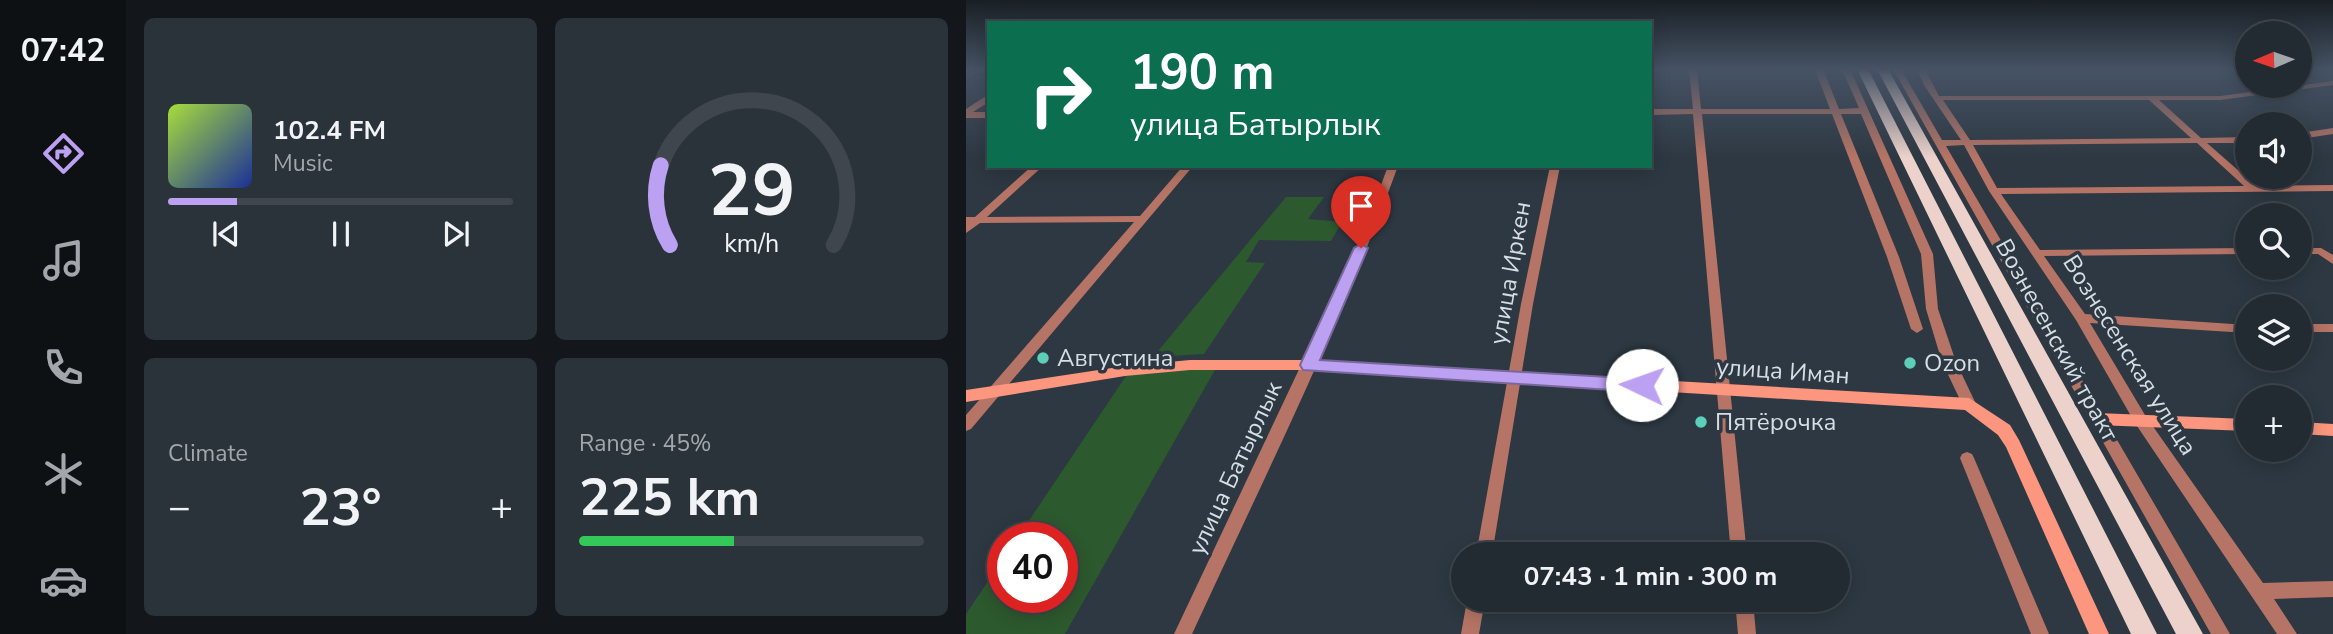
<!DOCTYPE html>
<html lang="en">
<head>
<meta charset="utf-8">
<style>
	body { margin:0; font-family:"Nunito Sans",sans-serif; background:#2a323a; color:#f1f3f6; height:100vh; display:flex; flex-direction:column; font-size:26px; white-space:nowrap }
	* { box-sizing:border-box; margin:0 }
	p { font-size:23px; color:#a2a7ac }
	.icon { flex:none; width:38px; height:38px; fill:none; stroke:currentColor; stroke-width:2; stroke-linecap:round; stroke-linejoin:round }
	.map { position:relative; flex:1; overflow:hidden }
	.side { display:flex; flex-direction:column; gap:18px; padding:18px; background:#13171c; width:840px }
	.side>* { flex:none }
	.top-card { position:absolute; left:21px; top:21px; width:665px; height:147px; border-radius:0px; box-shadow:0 4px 18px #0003,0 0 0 2px #3f464d; background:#0b6e4f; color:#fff; overflow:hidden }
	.needle { width:46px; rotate:268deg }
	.tools { position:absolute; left:1269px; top:21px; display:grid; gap:14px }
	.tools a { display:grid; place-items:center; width:77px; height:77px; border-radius:50%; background:#222a32; box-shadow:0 4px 18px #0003,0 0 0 2px #3f464d; font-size:35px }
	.speed { position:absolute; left:21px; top:522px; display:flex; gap:14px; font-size:35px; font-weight:700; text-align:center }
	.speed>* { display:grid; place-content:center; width:91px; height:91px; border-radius:50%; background:#222a32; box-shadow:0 4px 18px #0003,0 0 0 2px #3f464d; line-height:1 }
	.speed .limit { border:10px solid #d22; background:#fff; color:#111 }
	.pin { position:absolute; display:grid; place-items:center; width:60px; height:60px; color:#fff; margin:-72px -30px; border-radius:50% 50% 50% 0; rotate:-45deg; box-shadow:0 0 7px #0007 }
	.pin .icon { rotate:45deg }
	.me { position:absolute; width:77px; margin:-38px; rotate:273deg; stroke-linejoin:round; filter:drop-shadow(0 0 5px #0008) }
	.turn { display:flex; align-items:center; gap:24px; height:147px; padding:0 28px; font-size:32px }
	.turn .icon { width:91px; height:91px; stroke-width:2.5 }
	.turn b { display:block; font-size:49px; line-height:60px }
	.big { font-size:52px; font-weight:700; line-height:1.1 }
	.side .widget { flex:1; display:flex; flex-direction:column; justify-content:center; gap:10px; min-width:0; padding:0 24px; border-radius:10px; background:#2a323a }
	.side .dial { align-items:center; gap:0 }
	.dial svg { height:182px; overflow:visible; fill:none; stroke:#3f464d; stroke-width:7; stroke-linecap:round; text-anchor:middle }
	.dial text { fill:#f1f3f6; stroke:none }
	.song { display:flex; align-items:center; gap:21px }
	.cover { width:84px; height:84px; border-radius:10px; background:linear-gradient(135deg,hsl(80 70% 55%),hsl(230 70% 35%)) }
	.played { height:7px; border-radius:4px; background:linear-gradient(90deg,#bca0f2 20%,#3f464d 20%) }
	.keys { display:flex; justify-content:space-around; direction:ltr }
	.heat { display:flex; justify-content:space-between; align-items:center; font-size:38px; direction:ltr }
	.charge { height:10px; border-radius:5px; background:linear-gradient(90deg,#34c759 45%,#3f464d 0) }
	.side .tiles { flex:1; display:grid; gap:18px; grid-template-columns:repeat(2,1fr) }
	.trip { position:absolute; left:485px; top:542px; width:399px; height:70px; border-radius:35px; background:#222a32; box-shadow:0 4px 18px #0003,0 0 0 2px #3f464d; font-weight:700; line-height:70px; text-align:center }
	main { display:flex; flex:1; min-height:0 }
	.menu { display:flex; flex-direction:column; width:126px; justify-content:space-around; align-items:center; background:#0e1114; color:#a2a7ac }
	.menu .icon { width:49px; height:49px }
	.menu .on { color:#bca0f2 }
	.menu b { font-size:32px; color:#f1f3f6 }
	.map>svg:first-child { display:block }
	.green { fill:#2d592e }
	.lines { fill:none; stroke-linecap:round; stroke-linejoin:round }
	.stream { stroke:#475759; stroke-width:2.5 }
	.street { fill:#b57465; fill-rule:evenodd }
	.secondary { fill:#fc967e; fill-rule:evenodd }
	.primary { fill:#edd2cb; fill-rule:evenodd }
	.route { fill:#bca0f2; stroke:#7a689d; stroke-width:2 }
	.poi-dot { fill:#5dceb9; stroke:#2d3842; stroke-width:2.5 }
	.labels { text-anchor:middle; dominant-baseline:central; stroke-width:7; stroke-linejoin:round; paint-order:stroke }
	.street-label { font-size:24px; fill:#d6dde4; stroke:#2d3842 }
	.poi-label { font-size:24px; fill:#d6dde4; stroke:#2d3842; text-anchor:start }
</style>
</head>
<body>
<main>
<nav class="menu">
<b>07:42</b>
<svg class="icon on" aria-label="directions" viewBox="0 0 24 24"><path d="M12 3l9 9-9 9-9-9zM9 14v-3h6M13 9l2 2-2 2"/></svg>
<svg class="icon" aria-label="music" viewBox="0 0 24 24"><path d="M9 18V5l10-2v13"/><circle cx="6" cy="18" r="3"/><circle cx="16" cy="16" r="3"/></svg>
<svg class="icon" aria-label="phone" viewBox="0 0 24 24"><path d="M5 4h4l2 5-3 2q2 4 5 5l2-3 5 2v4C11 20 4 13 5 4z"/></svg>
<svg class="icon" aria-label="climate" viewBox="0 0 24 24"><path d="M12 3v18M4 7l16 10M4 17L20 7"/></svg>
<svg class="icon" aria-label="car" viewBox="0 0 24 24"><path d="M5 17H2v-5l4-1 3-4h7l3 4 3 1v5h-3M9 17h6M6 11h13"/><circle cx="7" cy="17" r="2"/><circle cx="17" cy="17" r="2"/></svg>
</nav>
<section class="side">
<div class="tiles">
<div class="widget">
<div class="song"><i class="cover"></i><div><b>102.4 FM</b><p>Music</p></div></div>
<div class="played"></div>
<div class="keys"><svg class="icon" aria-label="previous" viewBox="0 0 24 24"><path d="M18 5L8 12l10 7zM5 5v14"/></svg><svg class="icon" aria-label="pause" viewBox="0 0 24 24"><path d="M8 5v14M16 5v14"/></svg><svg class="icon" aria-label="next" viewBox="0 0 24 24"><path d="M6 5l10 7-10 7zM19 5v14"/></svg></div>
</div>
<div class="widget dial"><svg viewBox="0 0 100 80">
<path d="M14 69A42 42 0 1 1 86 69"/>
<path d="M14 69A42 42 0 0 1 10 34" stroke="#bca0f2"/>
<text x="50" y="56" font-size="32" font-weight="700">29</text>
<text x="50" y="72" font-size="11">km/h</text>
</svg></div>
<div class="widget"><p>Climate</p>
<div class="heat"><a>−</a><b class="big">23°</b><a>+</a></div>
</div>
<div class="widget"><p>Range · 45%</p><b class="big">225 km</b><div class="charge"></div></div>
</div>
</section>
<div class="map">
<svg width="1367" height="634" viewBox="0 0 1367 634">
	<rect width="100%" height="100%" fill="#2d3842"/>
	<path class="green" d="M320,197H358L342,219L376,222L365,241L293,240L280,262L299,263L238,354L187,357Z
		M250,368L99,634H0V614L37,559V597H96V537H52L160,376L184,371Z"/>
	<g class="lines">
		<path class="stream" d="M0,76L21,69"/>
		<path class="street" d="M723,69H731L735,109H864L849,69H857L873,109L893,108L876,69H884L967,254L972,309L990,362L1010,404L1008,408H998L976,362L960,309L955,254L895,114H875L933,257L957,329L951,333L945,329L921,257L866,114H736L781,555H765L727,114L684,115V109H727Z
			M927,69H935L976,140H995L958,85L951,69H959L973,96H1254L1367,81V85L1254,100H1193L1235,138L1281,137V143H1241L1290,186L1367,185V191L1035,194L1074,250L1281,248V254L1078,256L1119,314L1281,325V333L1124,323L1179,415L1297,583L1367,581V597L1308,599L1331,634H1311L1169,423L1110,320L1023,191L998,145L980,146L1264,634H1245ZM977,100H1183L1225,138L1004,140ZM1231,143L1278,186L1031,188L1007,145Z
			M20,96H23V102L7,112H23V118H0V109Z
			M1367,128V134L1334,139V133Z
			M66,166H77L21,217L174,216L217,166H227L5,429L0,431V415L168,222L14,223L0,233V217H9Z
			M422,166H432C374,326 297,480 226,634H208L397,234Z
			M584,166H594L567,304L526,555H510L555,304Z
			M1334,248H1355L1367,255V264L1352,254H1334Z
			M1334,324H1367V332H1334Z
			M1001,452L1006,454L1008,458L1083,634H1065L994,458L996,454Z
			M501,600H519L513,634H495Z
			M769,600H787L790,634H772Z"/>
		<path class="secondary" d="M224,360H343L1003,398L1044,425L1053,440L1143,634H1123L1040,447L1032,435L999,410L343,370H224L159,376L0,402V390L159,366Z
			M1131,413L1281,419V431L1131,425L1125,423L1123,419L1125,415Z
			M1334,422L1367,424V436L1334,434Z"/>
		<path class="primary" d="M891,69H902L1191,634H1165Z
			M911,69H922L1237,634H1210Z"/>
	</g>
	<linearGradient id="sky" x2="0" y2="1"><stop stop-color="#191f24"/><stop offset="0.44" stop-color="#465365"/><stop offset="1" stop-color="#465365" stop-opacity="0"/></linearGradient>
	<rect width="1367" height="158" fill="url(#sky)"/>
	<path class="route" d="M395,244L402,248L354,360L676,379L685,385L676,392L337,370L334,365L388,248Z"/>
	<g class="poi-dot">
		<circle cx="77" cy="358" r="7"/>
		<circle cx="944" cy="363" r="7"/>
		<circle cx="735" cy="422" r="7"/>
	</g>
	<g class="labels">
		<g class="street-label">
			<text transform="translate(544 273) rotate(-80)">улица Иркен</text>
			<text transform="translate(1091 340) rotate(61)">Вознесенский тракт</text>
			<text transform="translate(1164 355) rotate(58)">Вознесенская улица</text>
			<text transform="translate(817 371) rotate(4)">улица Иман</text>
			<text transform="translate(269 468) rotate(-65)">улица Батырлык</text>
		</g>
		<g class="poi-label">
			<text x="91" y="358">Августина</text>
			<text x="958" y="363">Ozon</text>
			<text x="749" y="422">Пятёрочка</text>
		</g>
	</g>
</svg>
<div class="tools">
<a><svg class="needle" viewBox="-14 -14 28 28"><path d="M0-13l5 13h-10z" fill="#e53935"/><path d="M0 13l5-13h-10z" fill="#a2a7ac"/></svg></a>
<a><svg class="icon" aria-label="sound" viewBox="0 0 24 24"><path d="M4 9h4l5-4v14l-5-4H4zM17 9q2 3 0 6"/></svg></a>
<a><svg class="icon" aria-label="search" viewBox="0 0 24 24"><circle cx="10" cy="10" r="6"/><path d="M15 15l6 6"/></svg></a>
<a><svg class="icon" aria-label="layers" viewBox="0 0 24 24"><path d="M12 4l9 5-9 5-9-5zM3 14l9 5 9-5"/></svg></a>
<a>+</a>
</div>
<div class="speed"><div class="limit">40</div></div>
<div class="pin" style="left:395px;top:248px;background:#d93025"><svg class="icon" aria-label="arrive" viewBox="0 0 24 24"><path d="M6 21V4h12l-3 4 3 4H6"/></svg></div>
<svg class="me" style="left:676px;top:385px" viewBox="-20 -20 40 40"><circle r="19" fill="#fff"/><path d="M0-13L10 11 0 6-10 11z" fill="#bca0f2"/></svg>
<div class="trip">07:43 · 1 min · 300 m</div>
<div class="top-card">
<div class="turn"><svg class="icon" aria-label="right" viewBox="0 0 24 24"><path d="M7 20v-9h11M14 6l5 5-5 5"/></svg><div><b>190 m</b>улица Батырлык</div></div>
</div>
</div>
</main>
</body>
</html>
